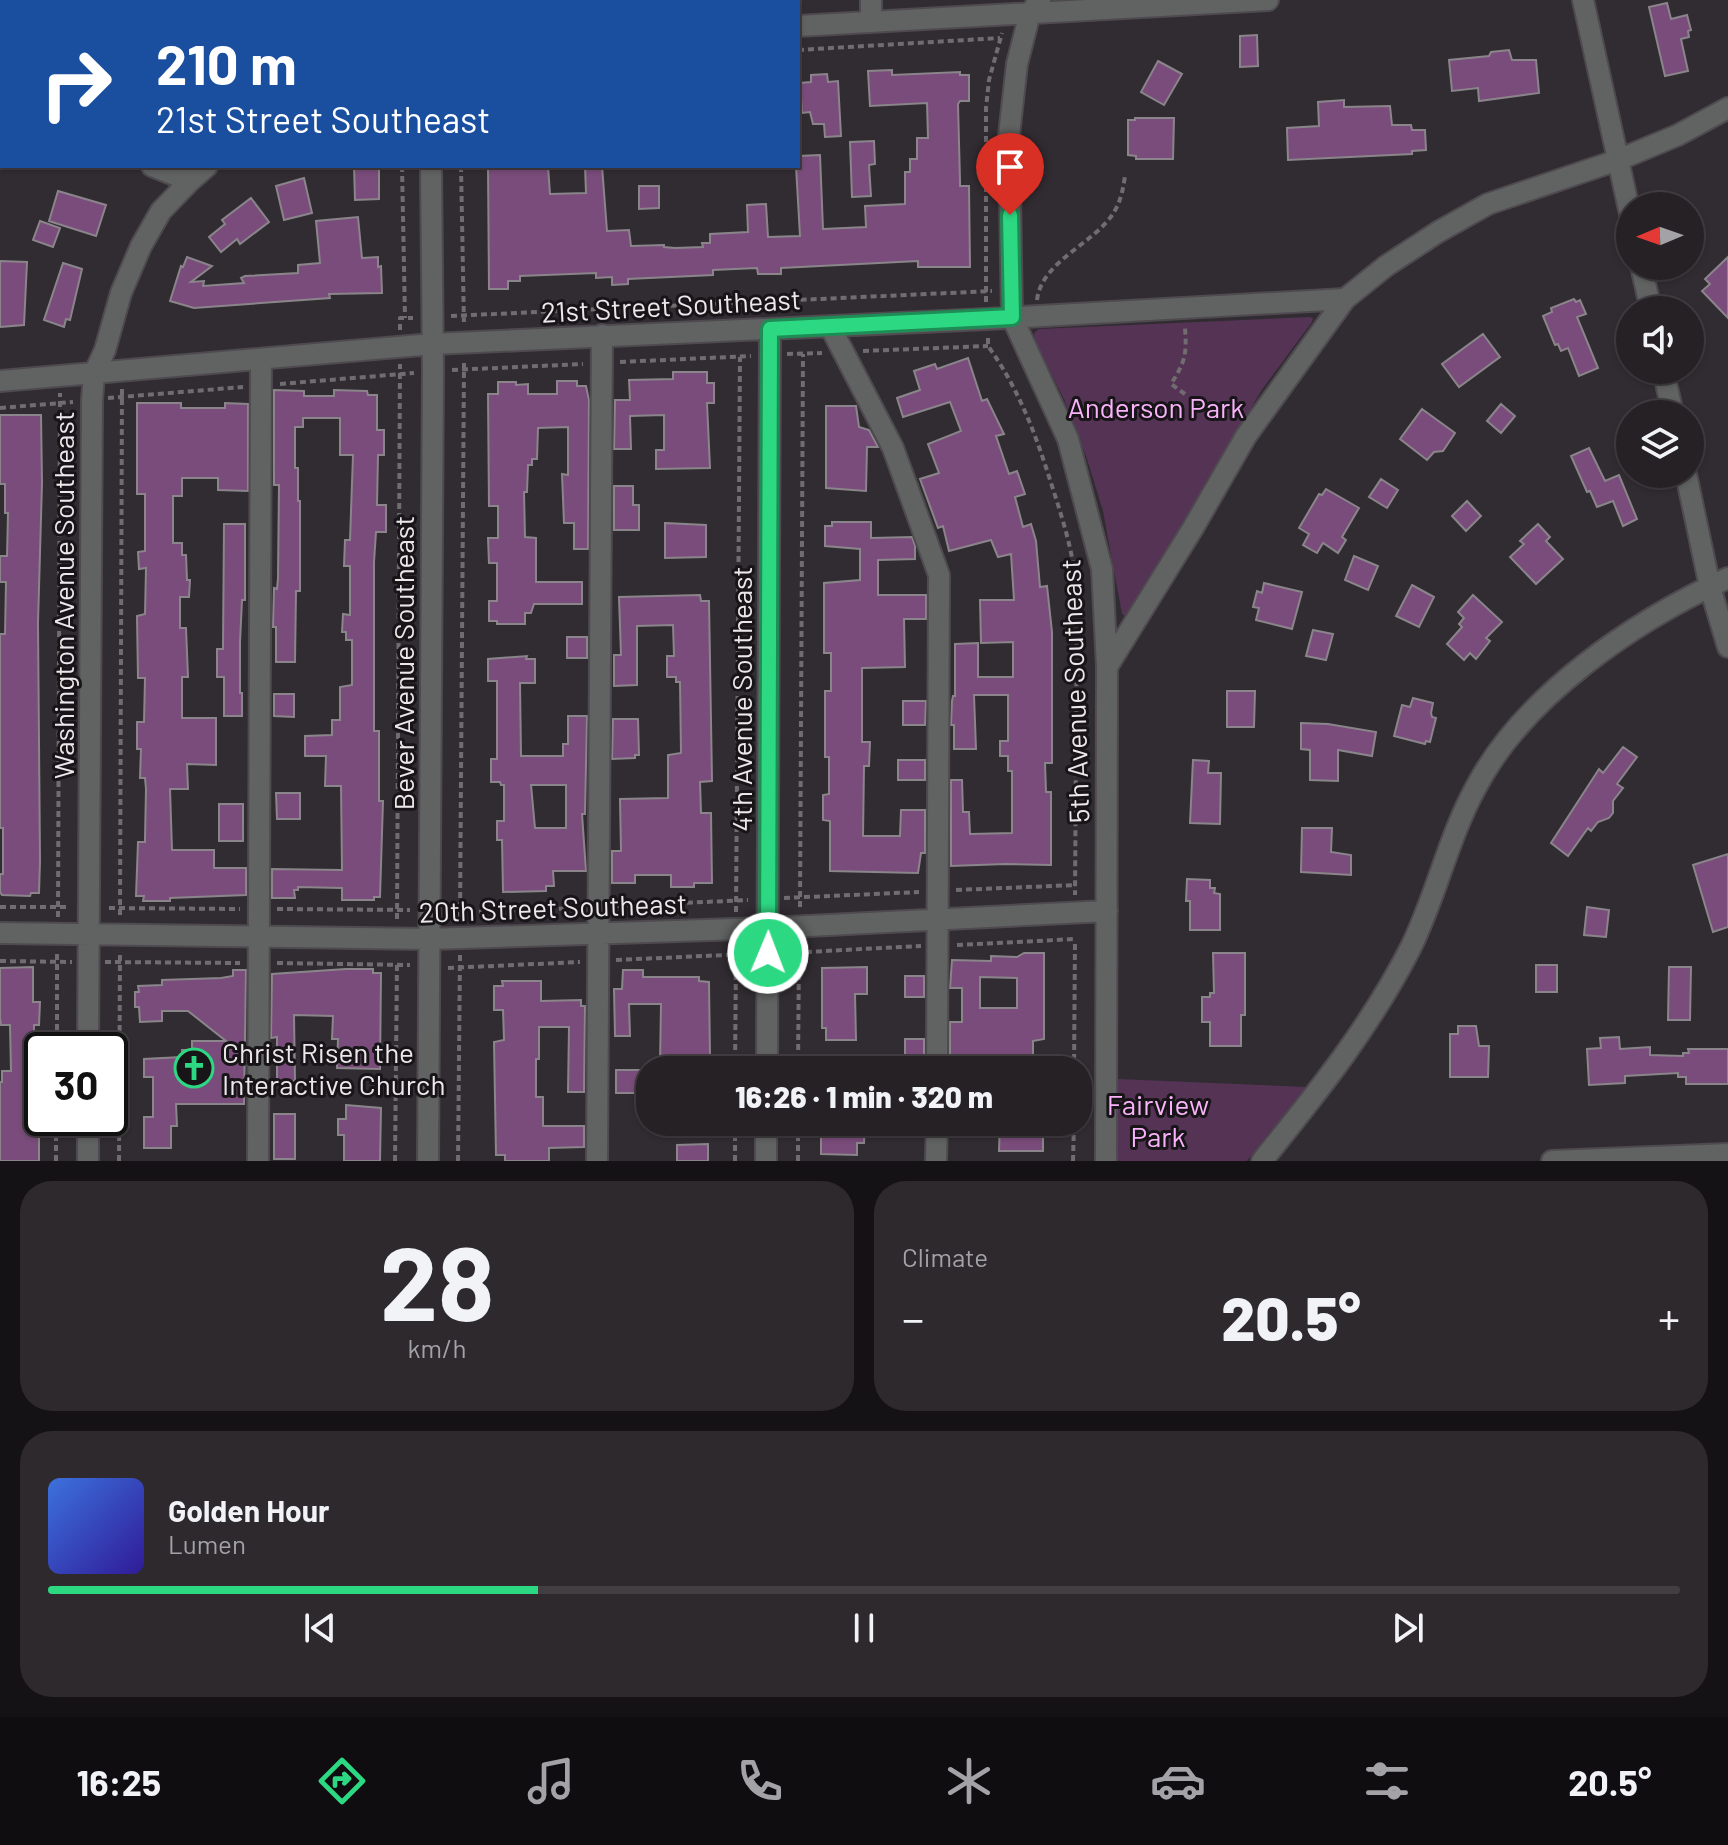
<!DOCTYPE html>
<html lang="en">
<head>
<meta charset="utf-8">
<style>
	body { margin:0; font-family:Barlow,sans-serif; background:#2d292d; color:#f1f3f6; height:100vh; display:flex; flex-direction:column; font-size:30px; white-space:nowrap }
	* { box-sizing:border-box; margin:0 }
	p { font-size:26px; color:#a3a3a7 }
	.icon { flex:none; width:44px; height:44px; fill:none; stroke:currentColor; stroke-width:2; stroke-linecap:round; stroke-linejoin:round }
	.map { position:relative; height:1161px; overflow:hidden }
	.sheet { display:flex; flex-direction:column; gap:20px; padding:20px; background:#141214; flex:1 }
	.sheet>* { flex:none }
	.banner { position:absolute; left:0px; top:0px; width:800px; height:168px; box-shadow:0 2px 6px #0004,0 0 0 2px #423e42; background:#1a4fa0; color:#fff; overflow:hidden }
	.needle { width:52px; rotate:268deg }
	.buttons { position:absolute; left:1616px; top:192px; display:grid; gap:16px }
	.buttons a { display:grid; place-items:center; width:88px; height:88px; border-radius:50%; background:#252125; box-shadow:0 2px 6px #0004,0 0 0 2px #423e42; font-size:40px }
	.speed { position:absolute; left:24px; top:1032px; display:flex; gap:16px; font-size:40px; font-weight:700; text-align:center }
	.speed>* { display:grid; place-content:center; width:104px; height:104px; border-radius:50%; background:#252125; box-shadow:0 2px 6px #0004,0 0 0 2px #423e42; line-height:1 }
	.speed .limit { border:4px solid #111; border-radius:12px; background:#fff; color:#111 }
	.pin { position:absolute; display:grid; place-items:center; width:68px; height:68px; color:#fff; margin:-82px -34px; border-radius:50% 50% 50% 0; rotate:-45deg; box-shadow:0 0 8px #0007 }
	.pin .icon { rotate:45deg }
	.me { position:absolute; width:88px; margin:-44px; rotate:1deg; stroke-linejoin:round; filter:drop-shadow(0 0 6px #0008) }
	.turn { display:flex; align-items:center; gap:28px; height:168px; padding:0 24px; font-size:36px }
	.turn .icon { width:104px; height:104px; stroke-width:2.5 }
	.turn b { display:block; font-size:56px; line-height:68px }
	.big { font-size:60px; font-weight:800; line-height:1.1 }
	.sheet .widget { flex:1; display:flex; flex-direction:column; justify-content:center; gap:12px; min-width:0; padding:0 28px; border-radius:32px; background:#2d292d }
	.sheet .dial { align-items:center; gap:0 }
	.dial b { font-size:104px; line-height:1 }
	.song { display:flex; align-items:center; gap:24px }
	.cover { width:96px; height:96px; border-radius:12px; background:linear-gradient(135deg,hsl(220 70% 55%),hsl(250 70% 35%)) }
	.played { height:8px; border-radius:4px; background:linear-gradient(90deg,#2dd883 30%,#423e42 30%) }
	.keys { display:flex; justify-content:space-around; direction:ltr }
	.heat { display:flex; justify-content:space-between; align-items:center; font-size:44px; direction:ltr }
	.sheet .tiles { flex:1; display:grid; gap:20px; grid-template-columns:1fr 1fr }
	.widget:last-child { grid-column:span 2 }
	.trip { position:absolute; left:636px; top:1056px; width:456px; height:80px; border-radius:32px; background:#252125; box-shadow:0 2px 6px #0004,0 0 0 2px #423e42; font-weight:800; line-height:80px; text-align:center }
	.dock { display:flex; height:128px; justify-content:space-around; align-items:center; background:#0f0d0f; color:#a3a3a7 }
	.dock .icon { width:56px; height:56px }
	.dock .current { color:#2dd883 }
	.dock b { font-size:36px; color:#f1f3f6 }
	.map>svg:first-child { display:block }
	.green { fill:#543355 }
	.building { fill:#7a4c7b; stroke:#8a858a; stroke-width:2; fill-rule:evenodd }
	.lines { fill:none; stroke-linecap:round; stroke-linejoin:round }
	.minor-casing { stroke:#4f4a4f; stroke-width:24 }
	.path { stroke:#706c70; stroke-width:4; stroke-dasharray:6 4; stroke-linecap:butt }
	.minor { stroke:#606361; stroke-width:20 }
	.route-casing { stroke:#1d8c55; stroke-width:20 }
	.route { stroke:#2dd883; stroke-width:14 }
	.labels { text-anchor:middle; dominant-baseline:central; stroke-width:6; stroke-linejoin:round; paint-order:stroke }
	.street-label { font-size:28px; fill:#ebe7ea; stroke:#181518 }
	.park-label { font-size:28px; fill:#fab3fb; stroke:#181518 }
	.poi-label { font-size:28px; fill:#ebe7ea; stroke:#181518; text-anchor:start }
</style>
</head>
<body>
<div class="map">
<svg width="1728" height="1161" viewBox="0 0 1728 1161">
	<rect width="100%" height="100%" fill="#312c31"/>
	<path class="green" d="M1309,317L1313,318L1312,322L1261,391L1133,614L1125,616L1122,614L1103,511L1087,459L1064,399L1035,342L1034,333L1039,329Z
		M1118,1079L1306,1087L1247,1161H1118Z"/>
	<path class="building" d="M1667,3L1671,19L1687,15L1691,30L1688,31L1689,37L1681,39L1688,71L1665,76L1649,7Z
		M1257,35L1258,66L1240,67V36Z
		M1509,50L1512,60H1536L1539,93L1479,101L1478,88L1452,91L1449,60L1489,56L1491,52Z
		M1158,61L1182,74L1164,105L1141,92Z
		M892,70V75L960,72V75H969V101H960L958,104L960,181V186H969L970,267H918V261L781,268V274H758L757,268L713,270V275L628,279V284L612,285V277L596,278V273L520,276V281H508V289H489L488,166H548L550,194L586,193L585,166H602L607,231L629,230L631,246L664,245V247L675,248L703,247L702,243H710V234L748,232L747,205L766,204L768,237L800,236L796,166L798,156L820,155L823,229L866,227L865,206L905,204V172H910V159H917V138H928L927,103L870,106L868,71Z
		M827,74L828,82L838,81L841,136L825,137L824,124H813L810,112L802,113L800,83L811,82V75Z
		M1344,100V107L1390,106L1392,125H1411L1412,130H1425L1426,150L1412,151V154L1288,160L1287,128L1319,126L1318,102Z
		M1135,118H1174L1173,159H1136V156L1128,155V120H1135Z
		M874,141L875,164L869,165L871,196L852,197L850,142Z
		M354,166H379V199L355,200Z
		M304,178L312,213L284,220L276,186Z
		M639,186H659V208L639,209Z
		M58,191L106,205L96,236L49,221Z
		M251,198L269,222L240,244L237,239L221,252L209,237L225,224L222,220Z
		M358,217L362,258L378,257V267L381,266L382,293L329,294L330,298L194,308L170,301L181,266L183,267L187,257L212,266L191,282L204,281L203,286L244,283L241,278L245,276L298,273V265L320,263L316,221Z
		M40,221L60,228L53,247L33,240Z
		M1728,257V318L1702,291L1710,284L1705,279Z
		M0,261L27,262L24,325L0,327Z
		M63,263L82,269L70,320L66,319L64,327L44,320Z
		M1574,299L1576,302L1580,300L1586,314L1577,317L1598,368L1579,376L1568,348L1561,351L1558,344L1555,345L1543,316L1552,312L1551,308Z
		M1483,334L1500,357L1459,387L1442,364Z
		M968,358L982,401L987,399L1004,434L996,436L1009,474L1017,471L1025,494L1015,497L1023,527L1031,524L1036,541L1040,587L1047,586L1052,632V763H1045L1046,792H1051V865L1005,864L951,866V780H962L963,812H969L970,834L1012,833V771H1008V756H1000V741H1008V695H974L976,749H954V725H951L952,701L953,696H955V644L978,643V677H1013V642L981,643L980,600H1014L1011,554L998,557L991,540L949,551L943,526L938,528L920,479L939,473L928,444L961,431L950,402L903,417L897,398L920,390L914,371L935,364L937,369Z
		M673,372H707V383H714V403H707L710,468L656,469V450H664V415L630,416L631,449H614L615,400H630L629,380L673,379Z
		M557,381H577V386H586L589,400L588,549H574V523H564L562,474L568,475V427L538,428L537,459H532V465H528L527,492H524L525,537L536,538V582H582V604H534L531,613H525V624H497V621H489V601H497V563H489L488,538H498V506H489L488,394H498V382H516V385L528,384V394H557Z
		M274,390L304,391V396H334V390L367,391L368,395H377V430H384V455H378L377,505H386V532H376L374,562V731H379V801H383L380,897H374V900H342V888L298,887V890H294L295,898H272V869L342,870L341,786H325L326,756H305V736L332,735V720H340V687L352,685V640H346V632H342L343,614L350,615V566H344L345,540H350L353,455H340V418H303V427H295V468H298V501H300V591H296L295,662H276V627H273L274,588L277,589L278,578L279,485H274Z
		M137,403H181V408H225V403L248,404V491L218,490V478H182V496H173V543H182V555H186L187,580H190L189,597H180V628H186L188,677H182V718H216V765L187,764L188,789H170L172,850H214V868H246V895L170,898V901H143L144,896H136L138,842H145V838L146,789L145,778H140L141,749H137V722H144L145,678H138L137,616L145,614L146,568L139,569L138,552L145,551V494H137Z
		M1501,404L1515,416L1501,433L1487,421Z
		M826,406H856L859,427L869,430L878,447H867L866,491L826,488Z
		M1422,409L1455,433L1443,451L1434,452L1427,460L1400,439Z
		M0,415H41L42,483L38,623L40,861L39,893H31L30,896L2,895L0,892V874H3V828H0V634H5L6,582H0V556H7L8,513H5V484H0Z
		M1589,448L1605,481L1619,475L1637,519L1623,526L1613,501L1597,507L1590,491L1587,492L1571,456Z
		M1381,479L1398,490L1387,508L1369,497Z
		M614,486H633V505H639V530H614Z
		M1326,489L1359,508L1342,537L1346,540L1338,553L1323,543L1317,553L1303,545L1309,534L1299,528L1319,494L1322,495Z
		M1467,501L1481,516L1466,531L1452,516Z
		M832,522H871V538L912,537L915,546V559L878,560V595H926V619H904L905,667L862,668V742H870L869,766H864L863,836H900L901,810H925V853H921L918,873L830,871V821L823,820V795L829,794V757H825V691H831V653H824V583L860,580V549L825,546V526H832Z
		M665,523L706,525V557L665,558Z
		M224,524H245V600H242L240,642V693H242V716H224V677H217V649H223Z
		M1538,524L1550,537L1546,541L1563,559L1536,584L1510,557L1524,544L1520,541Z
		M1354,556L1378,566L1368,590L1345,580Z
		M1264,583L1302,592L1292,629L1256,620L1259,608L1253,607L1257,591L1262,593Z
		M1412,585L1434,597L1419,627L1396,616Z
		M700,595L701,601H709L712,781L700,782L701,813H711L712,883H694V887H671V875H635V883H612V851H621L620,799L668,798V755L681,753L680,682H676V677H667V656H674L673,625L637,626V685L614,686V655H621L619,597Z
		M1473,595L1502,622L1486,638L1490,641L1476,659L1470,653L1464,660L1447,644L1462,627L1459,624L1464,618L1458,612Z
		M1313,630L1333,634L1326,660L1306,656Z
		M567,637H587V658H567Z
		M527,656L526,659H535V683H520L521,756H563V744H568V716H587L585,814H582L586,871H553L554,886H546V891L503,892L502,840H497V821H504V785H501L500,782H491V759H497V681H488V659ZM531,785H566V828H535Z
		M1227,691H1255L1254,727H1227Z
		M274,694H294V717L274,716Z
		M1413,698L1433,703L1431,713L1432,717L1436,718L1430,742L1426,741L1425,744L1394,736L1402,705L1410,707Z
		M903,701H926L925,725H903Z
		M613,719H638L639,755H635V758L612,759Z
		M1301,723L1328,724L1376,732L1372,756L1338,750V781L1310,780V750L1301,749Z
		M1623,747L1637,757L1617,784L1623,788L1613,801V813L1609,818L1598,822L1591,831L1588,828L1568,856L1551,843L1599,769L1603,773Z
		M898,760H925V780H898Z
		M1193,760L1209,761L1208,773H1221L1220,824L1190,823Z
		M276,793H300V819H277Z
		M219,804H243V841H219Z
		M1302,828H1332L1331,852L1351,855V875L1301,872Z
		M1728,854V927L1713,932L1693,865Z
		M1187,879L1210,880V888H1215L1214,893L1220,894V930H1190V901H1186Z
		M1587,907L1609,910L1606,937L1584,935Z
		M1024,953H1044V1039L1033,1041V1070H950V1022H962V988H950L952,960L991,961V956L1017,957ZM980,977L1017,978V1008H980Z
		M1213,953H1245V1015H1241V1046H1210V1022H1202V997H1210V993H1214Z
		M1536,965H1557V992H1536Z
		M33,967V1002H40L39,1025H34V1071L36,1088H39V1161H0V1082H2V1071H11L10,1025H1L0,1018V968Z
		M867,967V994H855L856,1040H826V1028H822V968Z
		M1669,967H1691L1690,1020H1668Z
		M346,969H373V973H381L380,1069L337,1068L338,1039H332L333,1016L294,1015L295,1081H277V1037L271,1038L272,974Z
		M233,970H246L244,1104H176L177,1126H171V1148H144V1117H153V1077H144V1059L182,1057V1050H192V1041H226L188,1011H162V1021L140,1022L139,1007H135V992H139L138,986L162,985V980L221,978L233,976Z
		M623,970H643V977H699V981L709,982L710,1056H700V1068L670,1067V1064L660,1065L661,1004H629L630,1036H615L614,989H622Z
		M905,976H924V997H905Z
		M502,981H541V1001L581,1000V1006H585L584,1092H568L569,1027H539V1059H536V1097H543V1126H584V1147L549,1148V1161H505V1155H496L494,1042L504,1040L503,1010H494V986H503Z
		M1458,1026H1476L1479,1046H1489L1488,1077H1450V1034H1458Z
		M1619,1037L1620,1049L1650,1047V1055L1683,1056V1053H1689L1688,1049H1728V1084H1686V1077H1678V1073L1625,1076V1083L1589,1085L1587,1049L1601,1048L1600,1038Z
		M905,1039H924V1070H905Z
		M616,1070H641V1093H616Z
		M346,1105L381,1108L380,1161H344V1135H338V1119H346Z
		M274,1114H295V1159H274Z
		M828,1122L865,1123L864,1143H857V1155L821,1154V1131H828Z
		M1000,1122H1043V1151H999Z
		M708,1144V1161H677V1145Z"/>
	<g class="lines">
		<g class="minor-casing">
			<path id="minor" d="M144,0V2
				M428,0V2
				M1040,0L1030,13L1017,64L1009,135L1012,317L1068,439L1102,569L1107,667L1106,1161
				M1583,0L1630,214
				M497,2L499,0
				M684,2L685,0
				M871,22V0
				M798,26L1268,0
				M0,121L2,122
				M152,166L190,181L207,166
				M1641,266L1651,310
				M830,326L893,448L939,575L937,1070
				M1663,370L1673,414
				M0,381L433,344L987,319L1345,299
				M1686,474L1710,587L1728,647
				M1107,667L1193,528L1246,436L1345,299L1386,266L1438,232L1488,204L1618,160L1678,135L1728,108
				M0,933L429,939L768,928L1107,911
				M88,1050L92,400L94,374L105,350L121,293L141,246L161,211L190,181L188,166
				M767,1070L770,329
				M88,1161V1118
				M258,1161L261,359
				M428,1161L433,371L431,166
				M597,1161L602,335
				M766,1161V1122
				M936,1161L937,1122
				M1262,1161C1317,1093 1371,1026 1411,947C1436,896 1448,839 1475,789C1523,696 1634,621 1728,578
				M1552,1161L1728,1154"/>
		</g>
		<path class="path" d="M394,0V2
			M458,0V2
			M522,2L524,0
			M798,50L1000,38
			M402,166L405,318
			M461,166L464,326
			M1037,300C1042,260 1095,244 1114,212C1121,201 1123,189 1125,176
			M986,302V108L989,80L1002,33
			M451,316L992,291
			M400,330V318H413
			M988,338V346C1019,389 1036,435 1052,486C1064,523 1076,561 1077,600L1075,895
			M863,351L988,346
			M787,354L822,353
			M620,362L751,356
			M452,370L583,364
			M280,384L414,373
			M1185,394L1171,384C1185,362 1187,355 1185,328
			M108,398L243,387
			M0,408L73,402
			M956,890L1075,885
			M784,898L919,892
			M617,906L748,900
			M0,907H70
			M800,907L803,354
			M109,908L240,909
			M277,909L410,910
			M736,912L740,357
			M449,913L580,908
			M120,915L122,387
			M58,917L60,393
			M460,918L464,363
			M397,919L400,364
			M957,945L1075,939
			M786,953L921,946
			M616,960L747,954
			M0,961L72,962
			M105,962L240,963
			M277,963L410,965
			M448,968L580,962
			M57,1050V952
			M735,1070L736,956
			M798,1070L799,949
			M1074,1070L1075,940
			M56,1161V1118
			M119,1161L120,951
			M395,1161L397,962
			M458,1161L460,955
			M735,1161V1122
			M798,1161V1122
			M1073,1161L1074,1122"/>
		<use href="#minor" class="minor"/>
	</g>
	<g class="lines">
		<g class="route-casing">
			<path id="route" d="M768,953L770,329L1012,317L1010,215"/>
		</g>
		<use href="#route" class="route"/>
	</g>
	<defs>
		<g id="church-ring" transform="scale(2)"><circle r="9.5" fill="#181518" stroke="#2dd883" stroke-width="1.5"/><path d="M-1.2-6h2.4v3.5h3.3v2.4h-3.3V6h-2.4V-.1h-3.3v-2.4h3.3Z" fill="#2dd883"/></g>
	</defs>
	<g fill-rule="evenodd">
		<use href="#church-ring" x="194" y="1068"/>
	</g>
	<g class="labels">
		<g class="street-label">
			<text transform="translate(671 305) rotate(-3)">21st Street Southeast</text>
			<text transform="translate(63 595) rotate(-90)">Washington Avenue Southeast</text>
			<text transform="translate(403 663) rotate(-90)">Bever Avenue Southeast</text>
			<text transform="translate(1074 691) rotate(-92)">5th Avenue Southeast</text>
			<text transform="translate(741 699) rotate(-90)">4th Avenue Southeast</text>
			<text transform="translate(553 907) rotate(-2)">20th Street Southeast</text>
		</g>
		<g class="park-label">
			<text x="1156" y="407">Anderson Park</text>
			<text x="1158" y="1104">Fairview<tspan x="1158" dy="32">Park</tspan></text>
		</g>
		<g class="poi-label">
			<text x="222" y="1052">Christ Risen the<tspan x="222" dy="32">Interactive Church</tspan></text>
		</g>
	</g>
</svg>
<div class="buttons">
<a><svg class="needle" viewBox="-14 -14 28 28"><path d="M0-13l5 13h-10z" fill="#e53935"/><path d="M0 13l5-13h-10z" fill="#a3a3a7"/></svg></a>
<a><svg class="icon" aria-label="sound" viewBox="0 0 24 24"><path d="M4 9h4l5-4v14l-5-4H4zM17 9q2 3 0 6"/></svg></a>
<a><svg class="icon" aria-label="layers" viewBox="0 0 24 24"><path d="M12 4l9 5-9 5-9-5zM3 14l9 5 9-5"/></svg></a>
</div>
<div class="speed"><div class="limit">30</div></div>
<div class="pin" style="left:1010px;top:215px;background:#d93025"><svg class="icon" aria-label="arrive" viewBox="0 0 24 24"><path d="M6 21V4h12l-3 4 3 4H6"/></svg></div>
<svg class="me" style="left:768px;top:953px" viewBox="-20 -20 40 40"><circle r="17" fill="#2dd883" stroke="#fff" stroke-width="3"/><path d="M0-11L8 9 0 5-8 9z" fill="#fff"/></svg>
<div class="trip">16:26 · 1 min · 320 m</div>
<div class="banner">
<div class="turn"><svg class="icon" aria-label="right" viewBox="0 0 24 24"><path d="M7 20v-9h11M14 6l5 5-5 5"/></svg><div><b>210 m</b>21st Street Southeast</div></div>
</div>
</div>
<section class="sheet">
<div class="tiles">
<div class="widget dial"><b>28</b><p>km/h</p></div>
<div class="widget"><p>Climate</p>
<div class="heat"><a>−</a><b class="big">20.5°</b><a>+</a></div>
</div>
<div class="widget">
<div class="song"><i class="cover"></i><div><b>Golden Hour</b><p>Lumen</p></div></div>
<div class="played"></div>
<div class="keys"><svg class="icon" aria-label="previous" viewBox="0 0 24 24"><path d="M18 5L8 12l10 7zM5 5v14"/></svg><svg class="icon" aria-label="pause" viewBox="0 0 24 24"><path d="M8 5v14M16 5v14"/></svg><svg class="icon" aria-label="next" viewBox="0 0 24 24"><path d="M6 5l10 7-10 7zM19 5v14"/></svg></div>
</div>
</div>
</section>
<nav class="dock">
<b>16:25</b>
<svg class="icon current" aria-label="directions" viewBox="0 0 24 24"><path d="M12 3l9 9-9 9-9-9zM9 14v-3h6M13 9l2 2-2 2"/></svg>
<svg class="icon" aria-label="music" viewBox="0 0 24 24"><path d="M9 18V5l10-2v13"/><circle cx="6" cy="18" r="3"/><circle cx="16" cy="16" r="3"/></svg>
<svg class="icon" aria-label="phone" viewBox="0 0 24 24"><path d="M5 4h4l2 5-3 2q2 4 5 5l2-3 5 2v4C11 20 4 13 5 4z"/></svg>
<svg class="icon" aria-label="climate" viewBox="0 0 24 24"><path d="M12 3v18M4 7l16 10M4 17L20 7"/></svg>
<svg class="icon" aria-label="car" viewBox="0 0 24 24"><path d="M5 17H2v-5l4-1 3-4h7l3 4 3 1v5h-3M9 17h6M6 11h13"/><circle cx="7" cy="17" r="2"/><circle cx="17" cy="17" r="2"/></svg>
<svg class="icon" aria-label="filters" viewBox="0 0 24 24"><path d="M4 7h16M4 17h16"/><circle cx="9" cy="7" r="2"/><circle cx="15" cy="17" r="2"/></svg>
<b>20.5°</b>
</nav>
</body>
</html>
